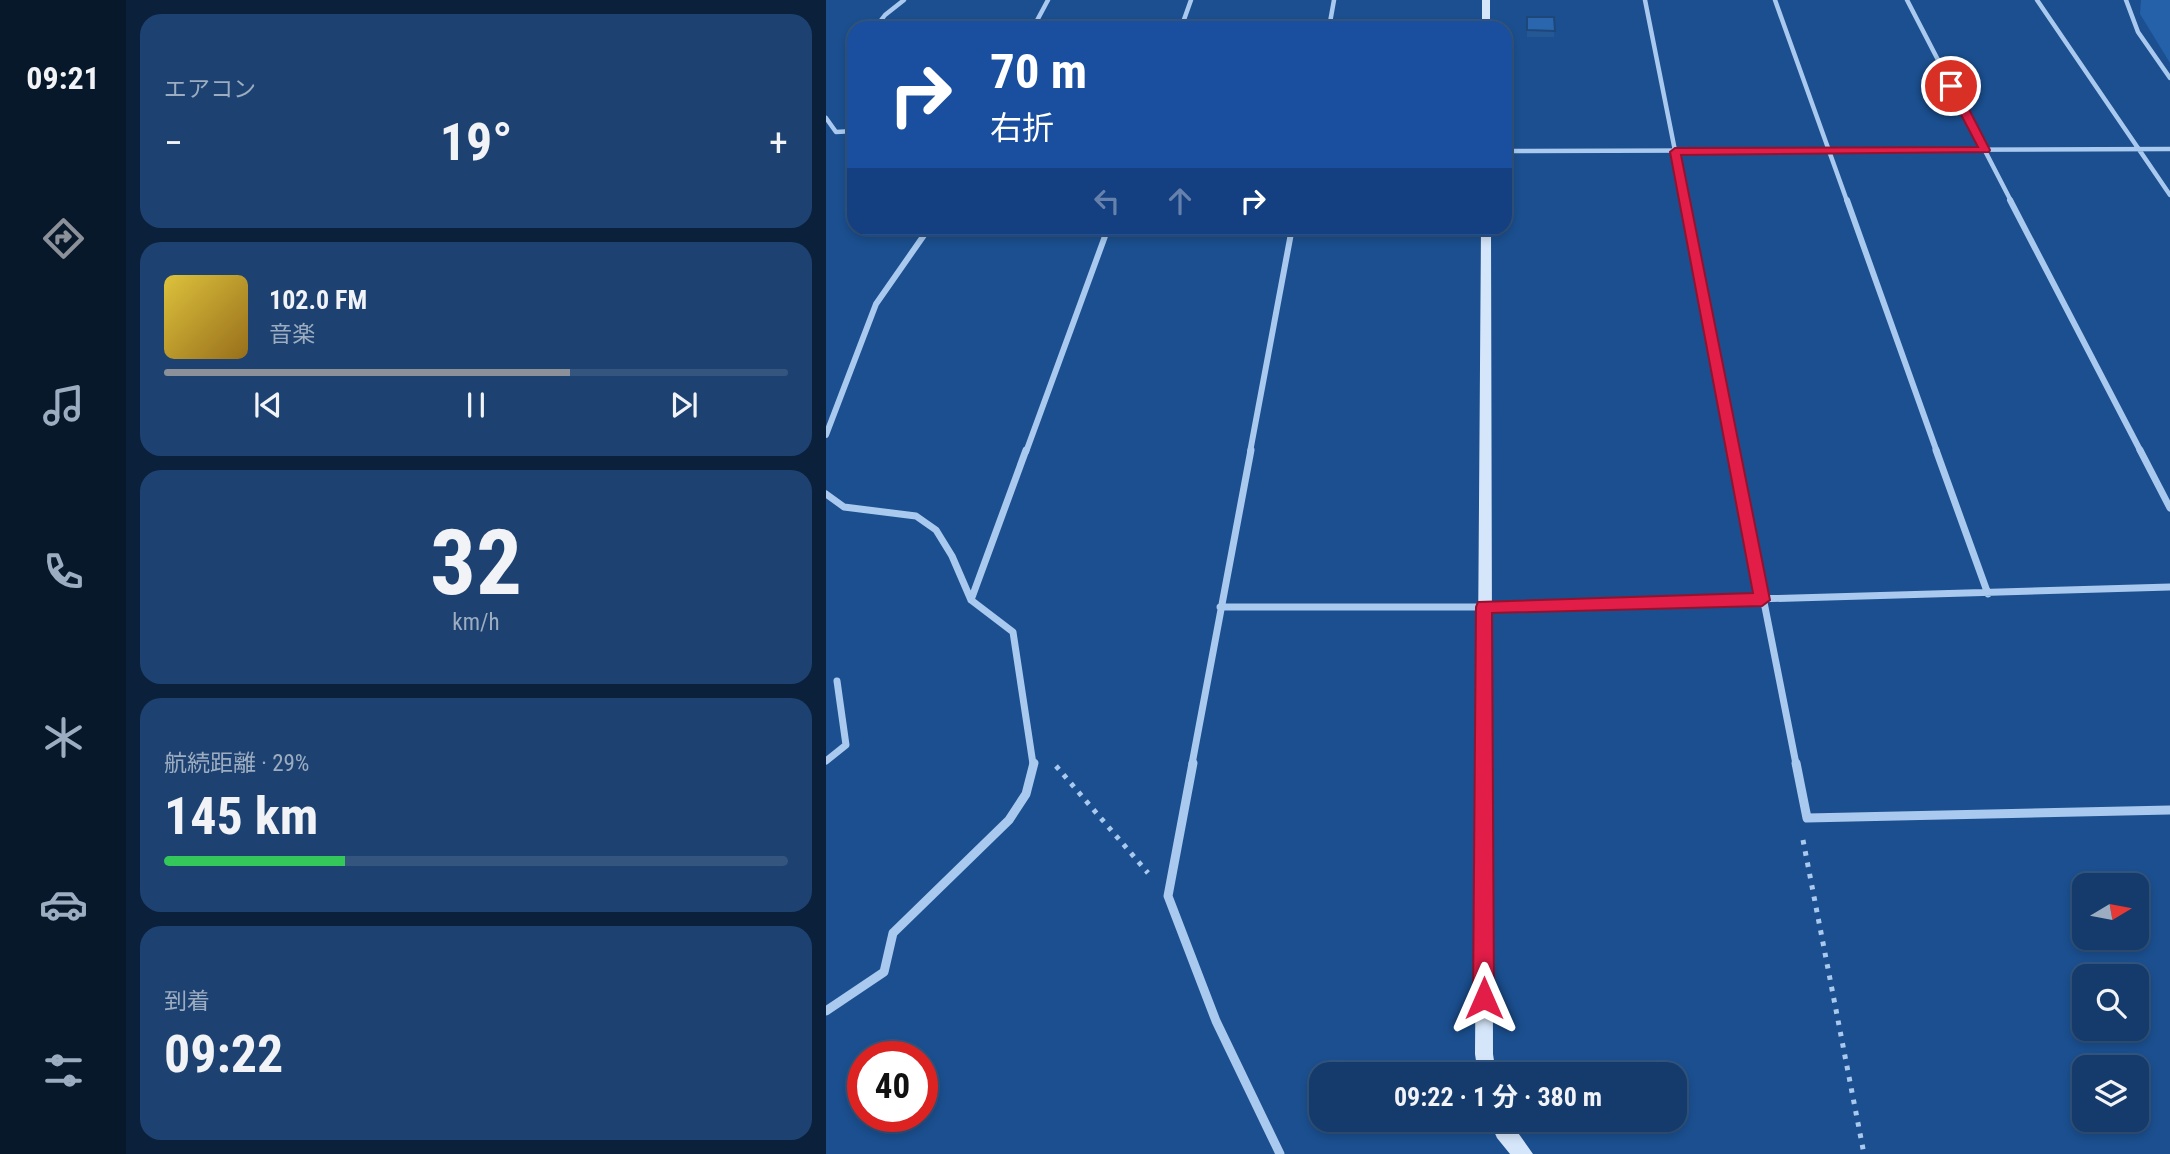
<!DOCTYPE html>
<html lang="ja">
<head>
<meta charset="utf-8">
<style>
	body { margin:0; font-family:"Roboto Condensed","Noto Sans JP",sans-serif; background:#1d4271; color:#f1f3f6; height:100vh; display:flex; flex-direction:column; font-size:26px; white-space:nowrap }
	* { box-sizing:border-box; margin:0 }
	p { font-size:23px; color:#9dadc1 }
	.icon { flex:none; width:38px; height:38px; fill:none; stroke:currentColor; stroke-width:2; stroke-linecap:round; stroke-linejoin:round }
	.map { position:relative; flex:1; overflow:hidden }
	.drawer { display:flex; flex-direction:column; gap:14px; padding:14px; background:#0b203b; width:700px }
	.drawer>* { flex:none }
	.banner { position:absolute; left:21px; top:21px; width:665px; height:214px; border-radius:21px; box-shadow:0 4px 10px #0003,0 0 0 2px #33557e; background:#1a4fa0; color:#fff; overflow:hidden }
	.needle { width:46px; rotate:80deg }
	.buttons { position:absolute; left:1246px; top:873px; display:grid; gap:14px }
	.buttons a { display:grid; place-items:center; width:77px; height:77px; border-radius:14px; background:#143b6b; box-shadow:0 4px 10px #0003,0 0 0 2px #33557e; font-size:35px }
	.speed { position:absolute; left:21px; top:1041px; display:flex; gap:14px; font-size:35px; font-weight:700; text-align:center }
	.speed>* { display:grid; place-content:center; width:91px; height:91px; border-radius:50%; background:#143b6b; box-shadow:0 4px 10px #0003,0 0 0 2px #33557e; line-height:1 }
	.speed .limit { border:10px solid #d22; background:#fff; color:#111 }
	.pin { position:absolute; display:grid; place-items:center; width:60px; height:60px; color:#fff; margin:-30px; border:4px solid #fff; border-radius:50%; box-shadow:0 2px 7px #0007 }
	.me { position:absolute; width:77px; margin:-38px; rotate:0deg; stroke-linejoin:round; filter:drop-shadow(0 0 5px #0008) }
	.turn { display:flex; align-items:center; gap:24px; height:147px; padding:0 28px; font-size:32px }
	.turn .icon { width:91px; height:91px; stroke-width:2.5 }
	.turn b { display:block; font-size:49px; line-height:60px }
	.lanes { display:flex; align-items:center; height:66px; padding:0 28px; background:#0003; justify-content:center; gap:35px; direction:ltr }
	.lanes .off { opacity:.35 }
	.big { font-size:52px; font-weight:700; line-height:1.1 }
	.drawer .tile { flex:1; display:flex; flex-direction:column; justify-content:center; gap:10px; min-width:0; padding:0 24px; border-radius:21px; background:#1d4271 }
	.drawer .dial { align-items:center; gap:0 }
	.dial b { font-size:91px; line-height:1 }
	.song { display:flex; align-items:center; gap:21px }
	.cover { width:84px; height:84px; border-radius:10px; background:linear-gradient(135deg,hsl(50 70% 55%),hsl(40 70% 35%)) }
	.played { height:7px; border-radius:4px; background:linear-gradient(90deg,#8c9099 65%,#33557e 65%) }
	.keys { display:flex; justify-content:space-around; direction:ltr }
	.heat { display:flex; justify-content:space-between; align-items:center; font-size:38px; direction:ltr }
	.charge { height:10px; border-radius:5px; background:linear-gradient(90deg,#34c759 29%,#33557e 0) }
	.trip { position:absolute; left:483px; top:1062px; width:378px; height:70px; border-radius:21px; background:#143b6b; box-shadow:0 4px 10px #0003,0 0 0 2px #33557e; font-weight:700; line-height:70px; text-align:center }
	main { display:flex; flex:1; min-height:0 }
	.tab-bar { display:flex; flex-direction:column; width:126px; justify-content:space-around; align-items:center; background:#08182b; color:#9dadc1 }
	.tab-bar .icon { width:49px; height:49px }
	.tab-bar .on { color:#8c9099 }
	.tab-bar b { font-size:32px; color:#f1f3f6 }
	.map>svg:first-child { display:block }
	.green { fill:#2461a8 }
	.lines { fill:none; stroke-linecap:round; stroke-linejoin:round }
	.path { stroke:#a9c9ee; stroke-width:5; stroke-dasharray:4.5 7; stroke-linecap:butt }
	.street-far3 { stroke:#a9c9ee; stroke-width:4.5 }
	.street-far2 { stroke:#a9c9ee; stroke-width:6 }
	.street-far1 { stroke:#a9c9ee; stroke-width:7 }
	.street { stroke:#a9c9ee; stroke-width:9 }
	.secondary { fill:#d6e6fa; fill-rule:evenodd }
	.wall { fill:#245895 }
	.building { fill:#2a66ad; stroke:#1d4779; stroke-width:2 }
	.route { fill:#e11d48; stroke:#92132f; stroke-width:2 }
</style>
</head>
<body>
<main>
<nav class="tab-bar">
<b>09:21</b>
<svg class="icon on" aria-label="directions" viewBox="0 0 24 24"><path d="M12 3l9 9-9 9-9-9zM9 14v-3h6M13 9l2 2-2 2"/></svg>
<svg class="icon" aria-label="music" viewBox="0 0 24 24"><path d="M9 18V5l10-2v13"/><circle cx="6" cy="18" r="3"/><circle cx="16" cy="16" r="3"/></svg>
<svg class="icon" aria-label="phone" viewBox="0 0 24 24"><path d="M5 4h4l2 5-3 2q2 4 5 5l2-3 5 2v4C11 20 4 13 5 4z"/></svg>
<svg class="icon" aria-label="climate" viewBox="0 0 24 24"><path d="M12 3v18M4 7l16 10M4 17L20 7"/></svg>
<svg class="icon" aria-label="car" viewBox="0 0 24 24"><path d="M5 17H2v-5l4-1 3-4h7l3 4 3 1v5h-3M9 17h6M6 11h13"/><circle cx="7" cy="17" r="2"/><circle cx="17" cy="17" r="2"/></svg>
<svg class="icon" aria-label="filters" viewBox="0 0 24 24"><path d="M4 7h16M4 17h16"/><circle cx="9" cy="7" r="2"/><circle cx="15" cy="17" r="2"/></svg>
</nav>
<section class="drawer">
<div class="tile"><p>エアコン</p>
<div class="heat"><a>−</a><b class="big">19°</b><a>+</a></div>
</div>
<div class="tile">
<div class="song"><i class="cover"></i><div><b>102.0 FM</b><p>音楽</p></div></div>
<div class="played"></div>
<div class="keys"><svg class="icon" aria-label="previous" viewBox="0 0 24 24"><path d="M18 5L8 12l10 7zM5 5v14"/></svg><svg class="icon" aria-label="pause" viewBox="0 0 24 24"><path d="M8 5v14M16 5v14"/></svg><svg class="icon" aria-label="next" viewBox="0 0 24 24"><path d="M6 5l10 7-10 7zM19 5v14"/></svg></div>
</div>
<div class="tile dial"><b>32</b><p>km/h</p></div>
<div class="tile"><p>航続距離 · 29%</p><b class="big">145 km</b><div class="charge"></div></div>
<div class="tile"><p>到着</p><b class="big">09:22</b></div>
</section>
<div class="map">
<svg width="1344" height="1154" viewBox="0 0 1344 1154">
	<rect width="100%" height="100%" fill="#1b4f8f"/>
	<path class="green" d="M1315,0H1344V63L1314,14Z"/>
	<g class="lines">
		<path class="path" d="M230,766L322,873
			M977,840L1038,1154"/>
		<path class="street-far3" d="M819,0L859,201
			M949,0L1021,201
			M1081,0L1185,201
			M1211,0L1344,195
			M1300,0L1312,32L1344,78
			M49,28L59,15L78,0
			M207,28L222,0
			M355,28L365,0
			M503,28L508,0
			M0,118L10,132L28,131
			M679,151L1344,149"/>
		<path class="street-far2" d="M859,200L908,452
			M1021,200L1111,452
			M1184,200L1315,452
			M0,435L50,304L103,228
			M200,452L282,228
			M424,452L466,228"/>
		<path class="street-far1" d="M908,450L970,764
			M1110,450L1162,594
			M1314,450L1344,508
			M0,494L18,507L90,516L110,530L126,556L145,600L187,632L207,764
			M145,600L200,450
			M394,607H658L1344,587
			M0,761L20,745L11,681
			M366,764L425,450"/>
		<path class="street" d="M367,763L342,896L390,1021L454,1154
			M970,763L981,818L1344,810
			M0,1011L58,972L67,933L183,820L200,794L208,763"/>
		<path class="secondary" d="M656,0H664V28H656Z
			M655,228H665L667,1054L670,1074H652L649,1054Z
			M663,1120H683L707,1154H684L671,1138Z"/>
	</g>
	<path class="wall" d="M701,17H728V37H701Z"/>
	<path class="building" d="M701,17H728L729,31L701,30Z"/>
	<path class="route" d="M1125,83L1131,86L1164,150L1163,152L855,155L944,600L936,606L666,613L668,998L665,1005L658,1008L650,1005L647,998L650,607L652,602L927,593L844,152L849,148L1152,147L1120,86Z"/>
</svg>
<div class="buttons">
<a><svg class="needle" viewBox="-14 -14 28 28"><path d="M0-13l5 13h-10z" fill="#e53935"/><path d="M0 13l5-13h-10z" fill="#9dadc1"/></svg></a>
<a><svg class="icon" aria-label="search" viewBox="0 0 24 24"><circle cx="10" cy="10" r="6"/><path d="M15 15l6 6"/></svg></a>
<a><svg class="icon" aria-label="layers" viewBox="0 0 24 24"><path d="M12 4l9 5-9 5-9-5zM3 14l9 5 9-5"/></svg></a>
</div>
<div class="speed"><div class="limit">40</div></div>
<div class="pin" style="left:1125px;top:86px;background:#d93025"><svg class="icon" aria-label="arrive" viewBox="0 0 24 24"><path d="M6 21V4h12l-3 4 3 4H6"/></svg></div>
<svg class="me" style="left:658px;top:998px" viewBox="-20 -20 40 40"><path d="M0-17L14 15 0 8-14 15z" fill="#e11d48" stroke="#fff" stroke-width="4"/></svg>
<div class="trip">09:22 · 1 分 · 380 m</div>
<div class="banner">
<div class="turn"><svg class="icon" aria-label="right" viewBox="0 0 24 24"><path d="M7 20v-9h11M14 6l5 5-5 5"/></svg><div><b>70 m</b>右折</div></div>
<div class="lanes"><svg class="icon off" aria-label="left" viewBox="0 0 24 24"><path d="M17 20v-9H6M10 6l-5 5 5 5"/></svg><svg class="icon off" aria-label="ahead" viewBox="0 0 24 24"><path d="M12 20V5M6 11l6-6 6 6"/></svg><svg class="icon" aria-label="right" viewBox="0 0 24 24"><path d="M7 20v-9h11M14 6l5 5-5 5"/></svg></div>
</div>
</div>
</main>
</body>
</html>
